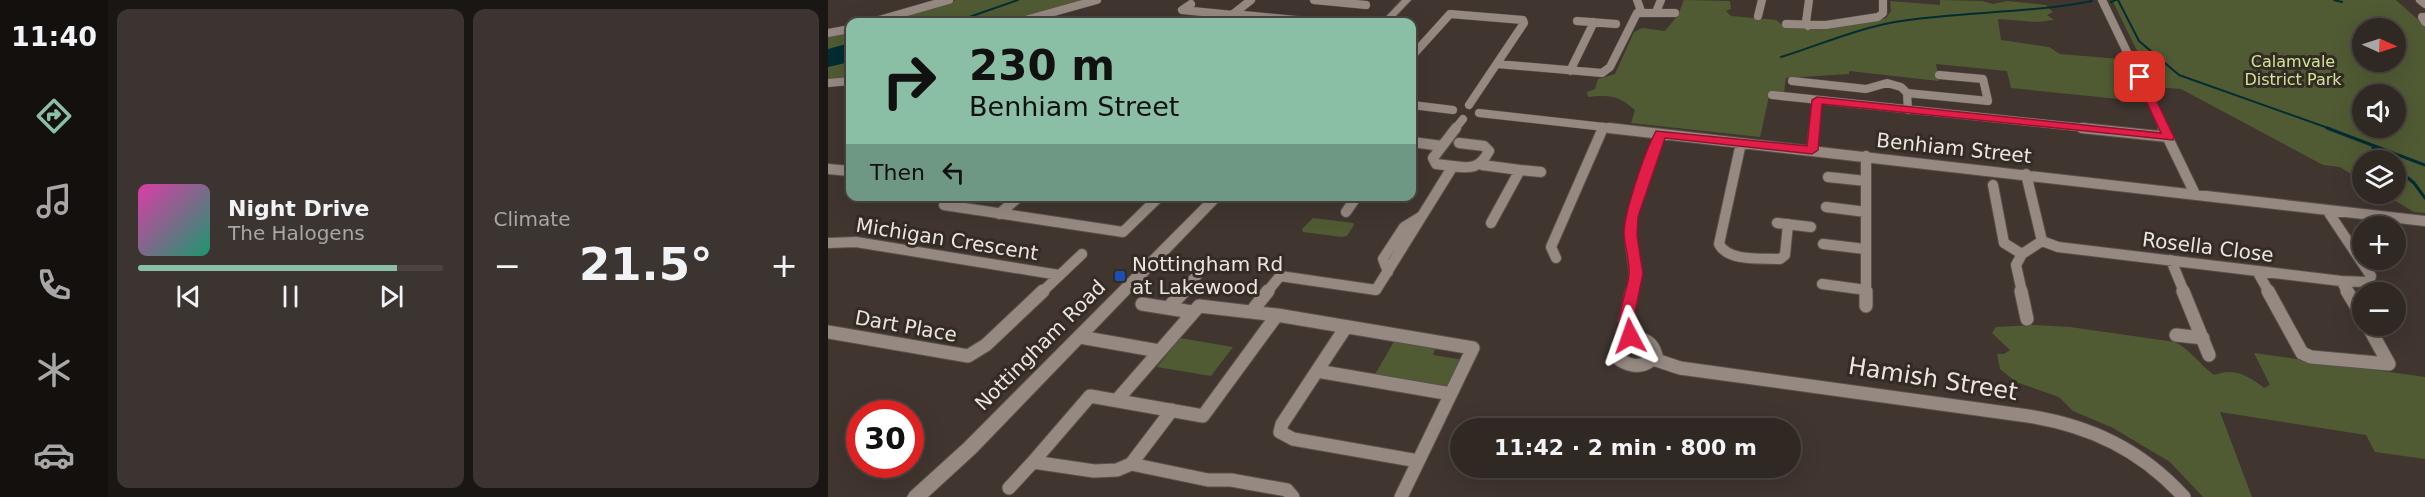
<!DOCTYPE html>
<html lang="en">
<head>
<meta charset="utf-8">
<style>
	body { margin:0; font-family:"DejaVu Sans",sans-serif; background:#3c3430; color:#f1f3f6; height:100vh; display:flex; flex-direction:column; font-size:22px; white-space:nowrap }
	* { box-sizing:border-box; margin:0 }
	p { font-size:20px; color:#a8a6a6 }
	.icon { flex:none; width:33px; height:33px; fill:none; stroke:currentColor; stroke-width:2; stroke-linecap:round; stroke-linejoin:round }
	.map { position:relative; flex:1; overflow:hidden }
	.panel { display:flex; flex-direction:column; gap:9px; padding:9px; background:#1a1613; width:720px }
	.panel>* { flex:none }
	.hud { position:absolute; left:18px; top:18px; width:570px; height:183px; border-radius:12px; box-shadow:0 6px 24px #0002,0 0 0 2px #4b4441; background:#8abfa5; color:#111; overflow:hidden }
	.needle { width:39px; rotate:93deg }
	.fabs { position:absolute; left:1524px; top:18px; display:grid; gap:12px }
	.fabs a { display:grid; place-items:center; width:54px; height:54px; border-radius:50%; background:#302823; box-shadow:0 6px 24px #0002,0 0 0 2px #4b4441; font-size:30px }
	.speed { position:absolute; left:18px; top:400px; display:flex; gap:12px; font-size:30px; font-weight:700; text-align:center }
	.speed>* { display:grid; place-content:center; width:78px; height:78px; border-radius:50%; background:#302823; box-shadow:0 6px 24px #0002,0 0 0 2px #4b4441; line-height:1 }
	.speed .limit { border:9px solid #d22; background:#fff; color:#111 }
	.pin { position:absolute; display:grid; place-items:center; width:51px; height:51px; color:#fff; margin:-26px; border-radius:12px; box-shadow:0 3px 9px #0006 }
	.me { position:absolute; width:66px; margin:-33px; rotate:356deg; stroke-linejoin:round; filter:drop-shadow(0 0 4px #0008) }
	.turn { display:flex; align-items:center; gap:21px; height:126px; padding:0 24px; font-size:27px }
	.turn .icon { width:78px; height:78px; stroke-width:2.5 }
	.turn b { display:block; font-size:42px; line-height:51px }
	.then { display:flex; align-items:center; height:57px; padding:0 24px; background:#0003; gap:12px; font-size:22px }
	.big { font-size:45px; font-weight:700; line-height:1.1 }
	.panel .tile { flex:1; display:flex; flex-direction:column; justify-content:center; gap:9px; min-width:0; padding:0 21px; border-radius:12px; background:#3c3430 }
	.song { display:flex; align-items:center; gap:18px }
	.cover { width:72px; height:72px; border-radius:9px; background:linear-gradient(135deg,hsl(320 70% 55%),hsl(160 70% 35%)) }
	.played { height:6px; border-radius:3px; background:linear-gradient(90deg,#8abfa5 85%,#4b4441 85%) }
	.keys { display:flex; justify-content:space-around; direction:ltr }
	.heat { display:flex; justify-content:space-between; align-items:center; font-size:33px; direction:ltr }
	.panel .tiles { flex:1; display:grid; gap:9px; grid-template-columns:repeat(2,1fr) }
	.trip { position:absolute; left:622px; top:418px; width:351px; height:60px; border-radius:30px; background:#302823; box-shadow:0 6px 24px #0002,0 0 0 2px #4b4441; font-weight:700; line-height:60px; text-align:center }
	main { display:flex; flex:1; min-height:0 }
	.tabs { display:flex; flex-direction:column; width:108px; justify-content:space-around; align-items:center; background:#13100e; color:#a8a6a6 }
	.tabs .icon { width:42px; height:42px }
	.tabs .selected { color:#8abfa5 }
	.tabs b { font-size:27px; color:#f1f3f6 }
	.map>svg:first-child { display:block }
	.green { fill:#505b34; fill-rule:evenodd }
	.water { fill:#032d33 }
	.lines { fill:none; stroke-linecap:round; stroke-linejoin:round }
	.stream-far1 { stroke:#032d33; stroke-width:2 }
	.stream { stroke:#032d33; stroke-width:3 }
	.street-far2-casing { stroke:#59514b; stroke-width:9 }
	.street-far1-casing { stroke:#59514b; stroke-width:12 }
	.street-casing { stroke:#59514b; stroke-width:15 }
	.secondary-casing { stroke:#59514b; stroke-width:2 }
	.street-far2 { stroke:#958981; stroke-width:8 }
	.street-far1 { stroke:#958981; stroke-width:10 }
	.street { stroke:#958981; stroke-width:13 }
	.secondary { fill:#958981; fill-rule:evenodd }
	.route { fill:#e11d48; stroke:#92132f; stroke-width:1.5 }
	.transit-dot { fill:#1a4fb4; stroke:#352b25; stroke-width:2 }
	.labels { text-anchor:middle; dominant-baseline:central; stroke-width:6; stroke-linejoin:round; paint-order:stroke }
	.far-park-label { font-size:16px; fill:#cee697; stroke:#352b25 }
	.street-label { font-size:20px; fill:#ebe4e0; stroke:#352b25 }
	.poi-label { font-size:20px; fill:#ebe4e0; stroke:#352b25; text-anchor:start }
	.near-street-label { font-size:24px; fill:#ebe4e0; stroke:#352b25 }
</style>
</head>
<body>
<main>
<nav class="tabs">
<b>11:40</b>
<svg class="icon selected" aria-label="directions" viewBox="0 0 24 24"><path d="M12 3l9 9-9 9-9-9zM9 14v-3h6M13 9l2 2-2 2"/></svg>
<svg class="icon" aria-label="music" viewBox="0 0 24 24"><path d="M9 18V5l10-2v13"/><circle cx="6" cy="18" r="3"/><circle cx="16" cy="16" r="3"/></svg>
<svg class="icon" aria-label="phone" viewBox="0 0 24 24"><path d="M5 4h4l2 5-3 2q2 4 5 5l2-3 5 2v4C11 20 4 13 5 4z"/></svg>
<svg class="icon" aria-label="climate" viewBox="0 0 24 24"><path d="M12 3v18M4 7l16 10M4 17L20 7"/></svg>
<svg class="icon" aria-label="car" viewBox="0 0 24 24"><path d="M5 17H2v-5l4-1 3-4h7l3 4 3 1v5h-3M9 17h6M6 11h13"/><circle cx="7" cy="17" r="2"/><circle cx="17" cy="17" r="2"/></svg>
</nav>
<section class="panel">
<div class="tiles">
<div class="tile">
<div class="song"><i class="cover"></i><div><b>Night Drive</b><p>The Halogens</p></div></div>
<div class="played"></div>
<div class="keys"><svg class="icon" aria-label="previous" viewBox="0 0 24 24"><path d="M18 5L8 12l10 7zM5 5v14"/></svg><svg class="icon" aria-label="pause" viewBox="0 0 24 24"><path d="M8 5v14M16 5v14"/></svg><svg class="icon" aria-label="next" viewBox="0 0 24 24"><path d="M6 5l10 7-10 7zM19 5v14"/></svg></div>
</div>
<div class="tile"><p>Climate</p>
<div class="heat"><a>−</a><b class="big">21.5°</b><a>+</a></div>
</div>
</div>
</section>
<div class="map">
<svg width="1597" height="497" viewBox="0 0 1597 497">
	<rect width="100%" height="100%" fill="#40352f"/>
	<path class="green" d="M128,0H262L179,22H52Z
		M856,0L902,1L903,9L898,11L903,16L948,20L957,27L978,29L1050,21L1058,18L1063,11L1062,1L1112,5V0L1154,1L1165,4L1179,1L1218,5L1225,12L1219,15L1226,20L1210,22L1170,19L1173,40L1221,47L1232,54L1292,59L1311,101L1183,88L1179,71L1108,64L1111,81L1021,71V74L958,78L956,93L942,92L932,137L803,123L807,110C789,95 782,95 760,97L759,92L767,89L770,79L787,74L806,32L814,28L837,31L850,15Z
		M1284,0H1568L1597,26V213L1586,212L1556,194H1568V160H1534V181L1512,167L1495,165L1353,89L1327,87ZM1534,28H1568V62H1534ZM1534,94H1568V128H1534Z
		M22,31V77L0,79V36Z
		M485,218L525,223L526,225L519,236L514,237L475,232L474,229Z
		M1206,325L1242,327L1347,342C1364,351 1372,365 1386,375C1406,367 1421,376 1436,388L1442,385L1426,353L1597,377V459L1547,452L1538,435L1392,412L1424,497H1375L1342,462L1285,428L1245,411L1231,397L1188,382L1172,369L1169,354H1176L1182,350L1164,333L1168,327Z
		M352,338L405,347L383,376L329,367Z
		M567,340L608,346L605,355L636,360L622,388L546,376Z"/>
	<path class="water" d="M22,43V62L0,67V49Z"/>
	<g class="lines">
		<path class="stream-far1" d="M1290,0L1311,41L1351,75L1503,129
			M1506,0L1514,2
			M1283,2L1288,0
			M127,22L190,0
			M953,57C991,45 1028,29 1067,22C1133,11 1199,14 1264,1"/>
		<path class="stream" d="M1499,128L1597,165
			M1545,148L1559,160
			M1568,168L1586,183L1597,198"/>
		<g class="street-far2-casing">
			<path id="street-far2" d="M486,0L538,5
				M809,0L813,11
				M1274,0L1336,129
				M1592,0L1597,4
				M363,4L354,10L405,15
				M828,12L833,0
				M405,14L488,22
				M930,16L934,0
				M1597,17H1594L1597,22
				M749,21L788,24
				M44,22L121,0
				M190,22L269,0
				M395,22L423,0
				M958,24L998,25L1050,17L1055,13V0
				M980,26L978,22L981,0
				M0,33L22,29
				M584,56L622,14L695,20L696,23L641,105
				M669,64L774,73L782,67L809,13H847
				M742,71L766,22
				M964,81L1038,89L1059,83L1073,87L1079,93L1080,110
				M0,83L22,81
				M1079,93L1160,101L1155,79L1111,75
				M944,95L1268,129
				M584,105L625,110
				M651,113L794,129
				M627,129L635,119
				M774,129L775,127
				M986,129L989,100"/>
		</g>
		<g class="street-far1-casing">
			<path id="street-far1" d="M781,128L1597,221
				M1254,128L1340,137
				M1335,128L1367,194
				M584,142L614,146
				M913,143L891,244C900,262 934,258 952,259L957,255L960,224
				M984,150L986,128
				M1038,156V292
				M654,165L692,170L663,223
				M625,166C643,169 652,168 661,151L656,146L631,143
				M0,169L22,171
				M692,170L713,172
				M1198,174L1214,241
				M1000,177L1038,181
				M1165,185L1176,243L1194,254
				M128,196L116,205L295,232L332,196
				M998,207L1038,212
				M518,212L529,196
				M171,214L192,196
				M949,223L983,227
				M1214,241L1230,247L1513,281L1541,282L1543,276L1499,210
				M0,243L28,242L231,275
				M995,244L1037,249
				M728,258L723,247L775,128
				M1343,260L1356,292
				M1429,271L1441,292
				M560,272L555,259L576,227L594,216
				M1513,281L1520,292
				M994,284L1038,290
				M214,292L254,254
				M354,292L379,264
				M439,292L452,276L548,290L625,166L608,164L605,158L628,128
				M804,292C810,265 801,255 802,232C804,199 822,165 832,134
				M1194,292L1188,265L1194,254L1214,241"/>
		</g>
		<g class="street-casing">
			<path id="street" d="M1038,291V306
				M1193,291L1199,319
				M1355,291L1381,355
				M1440,291L1474,353L1483,357L1561,364L1540,326
				M1519,291L1534,316
				M314,304L364,312
				M340,308L356,291
				M424,311L440,291
				M449,315L645,348L573,497
				M518,327L454,424L452,432L465,439L590,461
				M0,332L140,356L158,345L215,291
				M1348,335L1375,338
				M252,337L331,351
				M803,338L797,321L804,291
				M803,338C817,339 824,341 828,355C818,368 805,368 792,360L790,347Z
				M825,359L852,368L1200,416C1263,426 1313,450 1356,497
				M489,371L623,394
				M289,400L371,306L449,315L375,416L262,396L205,462L266,471L289,470L303,464L380,480H403L459,490L465,497
				M303,464L344,410
				M181,488L205,462"/>
		</g>
		<g class="secondary-casing">
			<path id="secondary" d="M574,0H583L562,22H553Z
				M382,196H396L148,453L100,497H79L82,492L136,443Z"/>
		</g>
		<use href="#street-far2" class="street-far2"/>
		<use href="#street-far1" class="street-far1"/>
		<use href="#street" class="street"/>
		<use href="#secondary" class="secondary"/>
	</g>
	<path class="route" d="M1308,74L1317,77L1346,137L1345,140L994,104L990,150L984,154L837,138L810,217L809,235L815,274L805,321L810,336L802,341C778,334 801,290 801,274C802,260 796,246 796,232C797,210 817,151 828,131L979,146L984,100L989,97L1333,133L1307,77Z"/>
	<rect class="transit-dot" x="286" y="270" width="12" height="12" rx="3"/>
	<g class="labels">
		<g class="far-park-label">
			<text x="1465" y="61">Calamvale<tspan x="1465" dy="18">District Park</tspan></text>
		</g>
		<g class="street-label">
			<text transform="translate(1126 148) rotate(6)">Benhiam Street</text>
			<text transform="translate(119 239) rotate(9)">Michigan Crescent</text>
			<text transform="translate(1380 247) rotate(7)">Rosella Close</text>
			<text transform="translate(78 326) rotate(10)">Dart Place</text>
			<text transform="translate(212 345) rotate(-45)">Nottingham Road</text>
		</g>
		<g class="poi-label">
			<text x="304" y="264">Nottingham Rd<tspan x="304" dy="23">at Lakewood</tspan></text>
		</g>
		<g class="near-street-label">
			<text transform="translate(1105 379) rotate(9)">Hamish Street</text>
		</g>
	</g>
</svg>
<div class="fabs">
<a><svg class="needle" viewBox="-14 -14 28 28"><path d="M0-13l5 13h-10z" fill="#e53935"/><path d="M0 13l5-13h-10z" fill="#a8a6a6"/></svg></a>
<a><svg class="icon" aria-label="sound" viewBox="0 0 24 24"><path d="M4 9h4l5-4v14l-5-4H4zM17 9q2 3 0 6"/></svg></a>
<a><svg class="icon" aria-label="layers" viewBox="0 0 24 24"><path d="M12 4l9 5-9 5-9-5zM3 14l9 5 9-5"/></svg></a>
<a>+</a>
<a>−</a>
</div>
<div class="speed"><div class="limit">30</div></div>
<div class="pin" style="left:1312px;top:77px;background:#d93025"><svg class="icon" aria-label="arrive" viewBox="0 0 24 24"><path d="M6 21V4h12l-3 4 3 4H6"/></svg></div>
<svg class="me" style="left:802px;top:336px" viewBox="-20 -20 40 40"><path d="M0-17L14 15 0 8-14 15z" fill="#e11d48" stroke="#fff" stroke-width="4"/></svg>
<div class="trip">11:42 · 2 min · 800 m</div>
<div class="hud">
<div class="turn"><svg class="icon" aria-label="right" viewBox="0 0 24 24"><path d="M7 20v-9h11M14 6l5 5-5 5"/></svg><div><b>230 m</b>Benhiam Street</div></div>
<div class="then">Then<svg class="icon" aria-label="left" viewBox="0 0 24 24"><path d="M17 20v-9H6M10 6l-5 5 5 5"/></svg></div>
</div>
</div>
</main>
</body>
</html>
